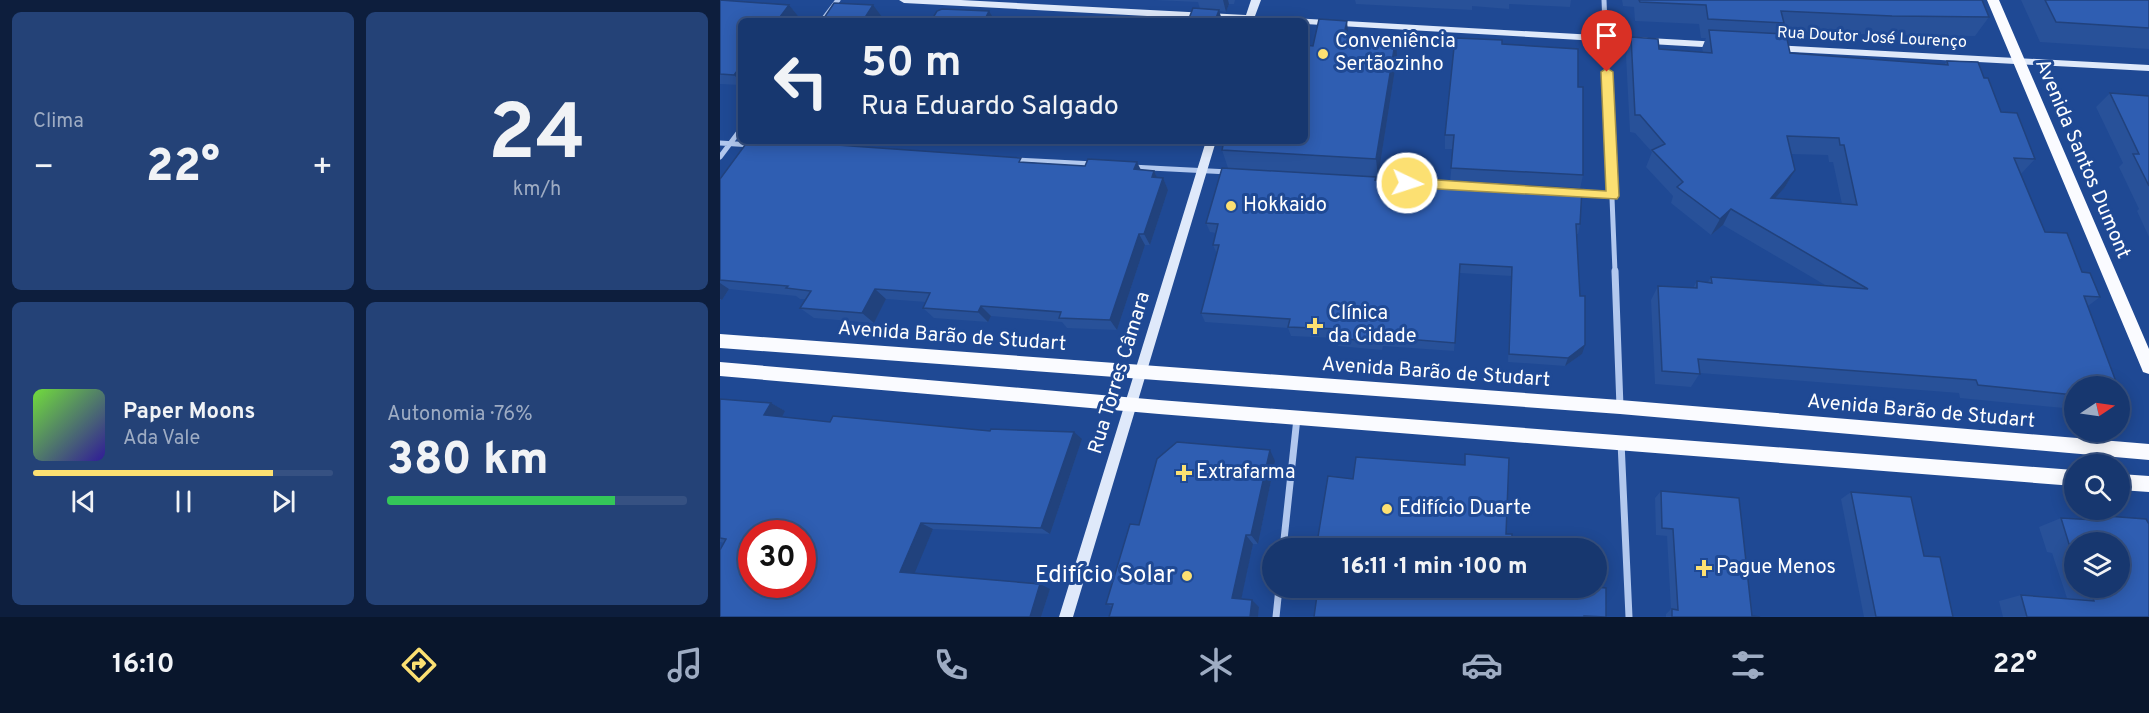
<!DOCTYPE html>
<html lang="pt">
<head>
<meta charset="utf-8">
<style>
	body { margin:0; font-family:Overpass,sans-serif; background:#244277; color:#f1f3f6; height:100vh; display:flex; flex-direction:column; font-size:22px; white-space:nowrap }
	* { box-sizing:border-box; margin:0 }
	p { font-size:20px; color:#9eacc3 }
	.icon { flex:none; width:33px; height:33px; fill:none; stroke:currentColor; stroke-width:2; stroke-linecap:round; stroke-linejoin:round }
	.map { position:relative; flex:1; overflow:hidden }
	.drawer { display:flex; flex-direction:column; gap:12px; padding:12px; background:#0d1e3d; width:720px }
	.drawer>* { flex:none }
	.guide { position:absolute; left:18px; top:18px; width:570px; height:126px; border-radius:9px; box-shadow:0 3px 15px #0003,0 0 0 2px #365182; background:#17376f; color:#f1f3f6; overflow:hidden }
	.needle { width:39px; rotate:77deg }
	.tools { position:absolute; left:1344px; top:376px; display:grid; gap:12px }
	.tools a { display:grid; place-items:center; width:66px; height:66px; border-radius:50%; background:#17376f; box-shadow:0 3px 15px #0003,0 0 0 2px #365182; font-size:30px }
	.speed { position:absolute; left:18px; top:520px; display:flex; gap:12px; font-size:30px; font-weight:700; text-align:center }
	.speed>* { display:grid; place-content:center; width:78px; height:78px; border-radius:50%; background:#17376f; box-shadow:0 3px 15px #0003,0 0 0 2px #365182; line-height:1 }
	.speed .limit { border:9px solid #d22; background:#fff; color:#111 }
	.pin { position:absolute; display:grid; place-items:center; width:51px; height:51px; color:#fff; margin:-62px -26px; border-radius:50% 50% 50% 0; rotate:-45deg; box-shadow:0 0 6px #0007 }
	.pin .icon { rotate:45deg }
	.me { position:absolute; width:66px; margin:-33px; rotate:94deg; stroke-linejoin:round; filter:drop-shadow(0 0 4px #0008) }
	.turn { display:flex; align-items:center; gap:21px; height:126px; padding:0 24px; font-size:27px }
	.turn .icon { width:78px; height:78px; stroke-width:2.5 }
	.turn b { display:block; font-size:42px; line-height:51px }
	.big { font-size:45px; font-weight:800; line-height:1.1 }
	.drawer .card { flex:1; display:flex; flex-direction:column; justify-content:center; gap:9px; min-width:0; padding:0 21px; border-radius:9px; background:#244277 }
	.drawer .dial { align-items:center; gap:0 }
	.dial b { font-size:78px; line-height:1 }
	.song { display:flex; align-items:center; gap:18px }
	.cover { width:72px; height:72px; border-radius:9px; background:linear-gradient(135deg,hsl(100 70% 55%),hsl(250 70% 35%)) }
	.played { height:6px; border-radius:3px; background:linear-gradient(90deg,#fce072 80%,#365182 80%) }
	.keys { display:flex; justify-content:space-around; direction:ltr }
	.heat { display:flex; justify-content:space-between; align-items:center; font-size:33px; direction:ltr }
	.charge { height:9px; border-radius:4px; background:linear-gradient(90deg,#34c759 76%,#365182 0) }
	.drawer .tiles { flex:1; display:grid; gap:12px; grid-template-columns:repeat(2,1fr) }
	.trip { position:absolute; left:542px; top:538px; width:345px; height:60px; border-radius:30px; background:#17376f; box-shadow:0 3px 15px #0003,0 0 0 2px #365182; font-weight:800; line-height:60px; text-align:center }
	.menu { display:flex; height:96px; justify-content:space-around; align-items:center; background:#09162c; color:#9eacc3 }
	.menu .icon { width:42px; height:42px }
	.menu .active { color:#fce072 }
	.menu b { font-size:27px; color:#f1f3f6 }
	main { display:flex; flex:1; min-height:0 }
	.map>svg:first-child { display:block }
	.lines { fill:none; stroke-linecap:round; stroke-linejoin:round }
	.street-far1 { stroke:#b2c8ee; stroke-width:5 }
	.street { stroke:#b2c8ee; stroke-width:7 }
	.secondary { fill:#dfe9fa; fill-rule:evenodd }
	.primary { fill:#fafbff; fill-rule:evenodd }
	.wall { fill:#285199; fill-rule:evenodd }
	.shaded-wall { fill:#21427d }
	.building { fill:#2f5eb2; stroke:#21427d; stroke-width:1.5; fill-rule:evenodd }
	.route { fill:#fce072; stroke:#a4924a; stroke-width:1.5 }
	.poi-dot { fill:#fce072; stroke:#1f4994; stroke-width:2 }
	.labels { text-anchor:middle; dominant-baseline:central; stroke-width:6; stroke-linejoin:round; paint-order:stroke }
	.far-street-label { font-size:16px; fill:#fff; stroke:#1f4994 }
	.poi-label { font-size:20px; fill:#fff; stroke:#1f4994; text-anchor:start }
	.street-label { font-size:20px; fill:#fff; stroke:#1f4994 }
	.near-poi-label { font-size:24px; fill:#fff; stroke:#1f4994; text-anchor:end }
</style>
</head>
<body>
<main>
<section class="drawer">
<div class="tiles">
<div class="card"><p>Clima</p>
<div class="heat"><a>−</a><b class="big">22°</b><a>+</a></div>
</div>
<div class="card dial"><b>24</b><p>km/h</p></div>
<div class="card">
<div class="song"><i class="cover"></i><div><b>Paper Moons</b><p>Ada Vale</p></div></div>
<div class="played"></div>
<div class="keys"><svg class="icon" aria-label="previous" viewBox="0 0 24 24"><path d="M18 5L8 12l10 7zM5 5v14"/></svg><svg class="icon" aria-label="pause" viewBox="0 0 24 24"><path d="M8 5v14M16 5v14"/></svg><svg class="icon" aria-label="next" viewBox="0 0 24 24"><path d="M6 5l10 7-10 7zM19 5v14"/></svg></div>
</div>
<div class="card"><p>Autonomia · 76%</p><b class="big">380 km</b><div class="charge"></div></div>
</div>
</section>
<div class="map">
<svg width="1429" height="617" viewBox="0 0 1429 617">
	<rect width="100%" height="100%" fill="#1f4994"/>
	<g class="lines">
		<path class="street-far1" d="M884,0L895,272
			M102,21L118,0
			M0,143L32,145
			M0,157L21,129
			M294,160L374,164
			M411,167L509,172
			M854,194L892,196"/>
		<path class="street" d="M895,271L900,407
			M901,442L909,617
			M563,549L577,418
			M556,617L559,588"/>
		<path class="secondary" d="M179,0H241L526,15L531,0H541L535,16L1000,42L1005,45L1000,48L585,24V21H521L184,3Z
			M1053,45L1429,65V71L1053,51L1048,48Z
			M486,141H496L353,617H339Z"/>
		<path class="primary" d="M1267,0H1279L1429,349V374L1423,372L1421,367Z
			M0,334L900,400L1429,444V460L900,414L0,348Z
			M0,362L439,400L1354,470V486L439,414L0,376Z
			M1400,474L1429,476V492L1400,490Z"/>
	</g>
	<path class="wall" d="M0,0L69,5L78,16L74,21H21V85L0,84Z
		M434,0H515L514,4H509L506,12L499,11L502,21H468L480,9L478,2Z
		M635,0H851L850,7L789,4V9L752,6V10L636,4Z
		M902,0H1262L1269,17L1255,36L1161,35L1061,30L1059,34L1070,53L1224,65L1227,61L1264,78L1281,112L1315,159L1301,174L1325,232L1362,272L1380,297L1368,306L1354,387V409L1240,398L1239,393L980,373L971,387L935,384L931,300L938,286L973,288L977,281L988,282L991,277L1105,285L1003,225L991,235L951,203L953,196L926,167L932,152L915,133L910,132L906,56L911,37L939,49L983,52L982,48L986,38H981L979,24L915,21L914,7L903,6ZM1071,154L1108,155L1109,162H1113L1122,204L1055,198L1065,187L1075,170Z
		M1301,0H1429V49L1320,42Z
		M628,34L677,57L658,177H656V180L730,184L733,149H725V135L782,44L858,87L863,175L860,189V224L858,234H857L862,354L845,366L788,362L791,276L740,273L734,351L663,346L662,350L618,346L616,338L571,336L568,328L485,322L481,313L497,254L493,245L496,233L490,232L486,223L508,168L502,150L593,46Z
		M1390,93L1429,96V237L1417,211L1419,209L1399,167L1403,163L1376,107Z
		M303,162L434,171L437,178H443L448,190L430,245H425L397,330L347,328L342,322L271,316L268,322L214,318L203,308L206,302L166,299L154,323L94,318L80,308L86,299H80L76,296L9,289L2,300H0V179Z
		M0,399L51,403L65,411L62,417L110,422L362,439L330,534L213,529L194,573L330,589L321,617L0,542Z
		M555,461L538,544H533L521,599L539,607L538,617H389L392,607L386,604L419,525Z
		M941,491L1032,616L1040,617H946V614L951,609L947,536L936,535L935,498Z
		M1131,492L1204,556L1233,617H1144L1121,499Z
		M1373,515L1429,617H1283L1279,601L1301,595L1347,598L1332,553L1327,552L1319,527L1341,518L1361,519ZM1354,543L1400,588H1354Z"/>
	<path class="shaded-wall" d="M503,0H508L509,4L506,12Z
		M69,5L78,16L74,21H57Z
		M153,5L165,21H148L146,16Z
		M499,10L502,21H495Z
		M269,11L275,21H264Z
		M627,21L629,41L624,34Z
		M676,37L677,57L658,177L656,159Z
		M21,66V82L14,75Z
		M417,162L423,174L414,169Z
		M1075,170L1065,187L1041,214L1051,198Z
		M434,171L439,182L432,177Z
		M443,178L448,190L430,245L424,234Z
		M1011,209L1003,225L991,235L1000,219Z
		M419,234L425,245L397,330L390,320Z
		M0,283L9,289L2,300L0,299Z
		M155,289L166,299L154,323L142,313Z
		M261,306L271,316L268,322L258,312Z
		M865,345L862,354L845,366L848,358Z
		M51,403L65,411L59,423L44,415Z
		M354,432L362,439L330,534L321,528Z
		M550,450L555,461L538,544L531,535Z
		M201,523L213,529L193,577L180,572Z
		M526,535L533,544L520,605L512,598Z
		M320,584L330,589L321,617H310Z
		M532,600L539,607L538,617H530Z"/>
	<path class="building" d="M0,0L69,5L57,21H21V66L14,75L0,74Z
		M919,0H1262L1269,17L1172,16L1061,11L1064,23L988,19L986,5L920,2Z
		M1325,0H1429V28L1336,22Z
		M114,3L153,5L146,16L152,17L148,21H102Z
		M473,8L499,10L495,21H468Z
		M222,9L269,11L264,21H211L217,11Z
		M599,19L627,21L624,34L676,37L656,159L502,150L504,141H585V45L593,46Z
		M989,30L1066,34L1070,53L1228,65L1227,61L1258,62L1264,78H1268L1281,112L1297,113L1315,159L1294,158L1325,232L1347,233L1362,272L1370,273L1380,297L1364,296L1398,387H1354V395L1258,385L1256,380L978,359L980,374L942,371L938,286L977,288V281L992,283L991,277L1148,289L1011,209L1000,219L957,187L963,182L932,150L945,144L920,115H915L911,37L938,39L939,49L992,53ZM1067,136L1119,138L1120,145H1124L1137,205L1051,198L1075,170Z
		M735,38L782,40V44L858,49V87H863V175L731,168L734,135H725Z
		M1390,93L1429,96V186L1413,154H1419Z
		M28,141H60L301,158L299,162L365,166L368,159L417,162L414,169L434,171L432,177L443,178L424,234H419L390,320L339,318L341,312L261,306L258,312L203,308L210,293L155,289L142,313L80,308L91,291L66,288L68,286L0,280V179Z
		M502,168L656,177L655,180L692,182L730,184V181L862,189L860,224H856L860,296H865V345L848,358L789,354L792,267L740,264L735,343L662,337L661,342L616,338L617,329L568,327L570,319L481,313L499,245H493L498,224L486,223Z
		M1400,390L1403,399H1400Z
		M0,399L51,403L44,415L110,422L113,416L270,431L271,429L354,432L321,528L201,523L180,572L320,584L310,617H0V550L6,539L0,538ZM32,534H82V585H32Z
		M457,442L550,450L531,535H526L512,598L532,600L530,617H389L393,604H386L410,524L419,525L437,459Z
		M745,454L789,458L786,534H792V549H596L608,476L633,479L636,457L745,465Z
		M941,491L1019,498L1032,616L1040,617H952V609L958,610L953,529L942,528Z
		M1131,492L1191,497L1204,556L1220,557L1233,617H1156Z
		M1373,515L1426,519L1429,524V617H1307L1301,595L1374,601L1370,588H1400V543L1349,544L1341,518L1375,520Z
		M876,587L886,588V617L864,616V617H594L598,588H876Z"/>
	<path class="route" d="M887,68L893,72L899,196L897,199L683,187L681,183L687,178L886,191L881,72Z"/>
	<g class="poi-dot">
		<circle cx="603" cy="54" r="6"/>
		<circle cx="511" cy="206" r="6"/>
		<path d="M592 317h6v6h6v6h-6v6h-6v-6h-6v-6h6z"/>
		<path d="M461 464h6v6h6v6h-6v6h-6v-6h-6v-6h6z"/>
		<circle cx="667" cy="509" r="6"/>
		<path d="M981 559h6v6h6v6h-6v6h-6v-6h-6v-6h6z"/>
		<circle cx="467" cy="576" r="6"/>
	</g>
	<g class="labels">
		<g class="far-street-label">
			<text transform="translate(1152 38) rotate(3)">Rua Doutor José Lourenço</text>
		</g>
		<g class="poi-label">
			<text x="615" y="42">Conveniência<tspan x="615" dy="23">Sertãozinho</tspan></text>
			<text x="523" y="206">Hokkaido</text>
			<text x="608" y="314">Clínica<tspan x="608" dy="23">da Cidade</tspan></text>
			<text x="476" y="473">Extrafarma</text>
			<text x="679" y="509">Edifício Duarte</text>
			<text x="996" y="568">Pague Menos</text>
		</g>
		<g class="street-label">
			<text transform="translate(1362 159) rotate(67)">Avenida Santos Dumont</text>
			<text transform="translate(232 337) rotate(4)">Avenida Barão de Studart</text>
			<text transform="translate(400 373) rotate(-73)">Rua Torres Câmara</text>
			<text transform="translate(716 373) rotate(4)">Avenida Barão de Studart</text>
			<text transform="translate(1201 412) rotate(5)">Avenida Barão de Studart</text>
		</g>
		<g class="near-poi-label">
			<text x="455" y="576">Edifício Solar</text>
		</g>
	</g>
</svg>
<div class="tools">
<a><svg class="needle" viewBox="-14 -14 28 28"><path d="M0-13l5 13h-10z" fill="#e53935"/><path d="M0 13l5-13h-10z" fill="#9eacc3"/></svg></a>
<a><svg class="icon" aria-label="search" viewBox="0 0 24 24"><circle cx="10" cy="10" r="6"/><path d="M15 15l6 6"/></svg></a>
<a><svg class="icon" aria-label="layers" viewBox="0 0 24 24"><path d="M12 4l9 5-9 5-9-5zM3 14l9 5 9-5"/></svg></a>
</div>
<div class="speed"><div class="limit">30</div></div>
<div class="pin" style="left:887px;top:72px;background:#d93025"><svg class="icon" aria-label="arrive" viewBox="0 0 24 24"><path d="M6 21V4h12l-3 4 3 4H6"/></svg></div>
<svg class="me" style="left:687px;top:183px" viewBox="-20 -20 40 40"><circle r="17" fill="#fce072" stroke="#fff" stroke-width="3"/><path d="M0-11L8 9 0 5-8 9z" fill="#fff"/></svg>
<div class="trip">16:11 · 1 min · 100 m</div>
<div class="guide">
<div class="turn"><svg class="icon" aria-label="left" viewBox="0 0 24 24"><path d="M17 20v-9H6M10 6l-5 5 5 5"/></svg><div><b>50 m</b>Rua Eduardo Salgado</div></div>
</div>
</div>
</main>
<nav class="menu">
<b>16:10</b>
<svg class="icon active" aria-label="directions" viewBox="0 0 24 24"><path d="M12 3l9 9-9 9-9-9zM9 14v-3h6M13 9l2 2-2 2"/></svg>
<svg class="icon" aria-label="music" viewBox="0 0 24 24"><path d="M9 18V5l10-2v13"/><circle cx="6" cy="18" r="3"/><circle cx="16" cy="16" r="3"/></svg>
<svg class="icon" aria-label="phone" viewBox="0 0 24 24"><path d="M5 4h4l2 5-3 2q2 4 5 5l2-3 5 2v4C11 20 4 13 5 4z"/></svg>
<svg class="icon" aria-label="climate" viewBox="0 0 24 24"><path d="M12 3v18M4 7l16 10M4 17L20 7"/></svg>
<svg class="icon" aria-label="car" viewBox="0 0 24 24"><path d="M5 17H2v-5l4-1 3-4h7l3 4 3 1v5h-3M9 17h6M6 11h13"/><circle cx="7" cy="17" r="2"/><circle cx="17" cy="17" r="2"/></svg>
<svg class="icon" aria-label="filters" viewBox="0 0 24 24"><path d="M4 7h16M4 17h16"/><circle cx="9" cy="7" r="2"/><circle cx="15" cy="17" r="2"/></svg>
<b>22°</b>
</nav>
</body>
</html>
